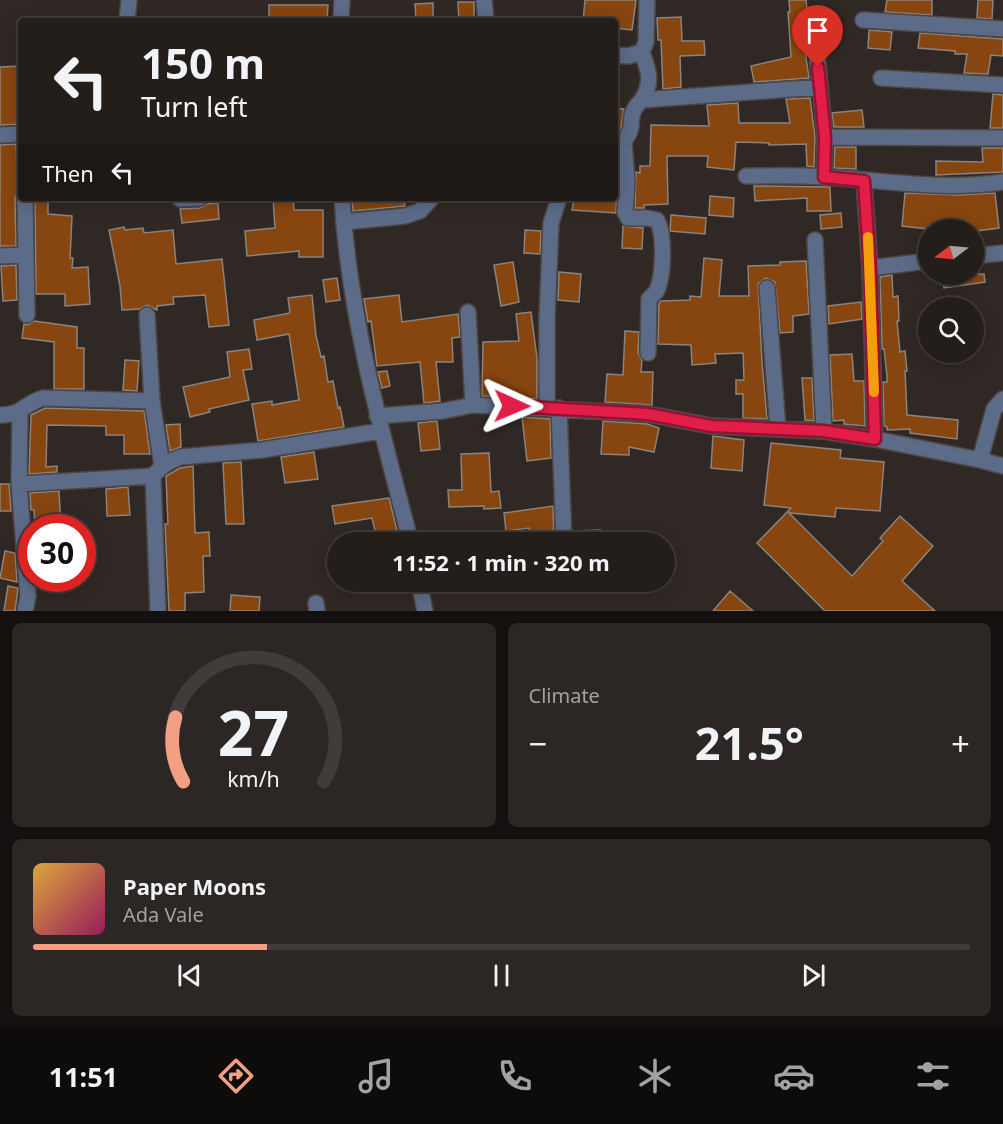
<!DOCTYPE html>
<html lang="en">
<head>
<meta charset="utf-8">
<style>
	body { margin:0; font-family:"Noto Sans",sans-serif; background:#2c2724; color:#f1f3f6; height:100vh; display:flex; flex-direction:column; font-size:22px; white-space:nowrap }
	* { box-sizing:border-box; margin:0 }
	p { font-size:20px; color:#a3a2a3 }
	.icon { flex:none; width:33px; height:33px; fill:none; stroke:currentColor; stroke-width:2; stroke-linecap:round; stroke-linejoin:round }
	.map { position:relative; height:611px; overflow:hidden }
	.drawer { display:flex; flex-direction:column; gap:12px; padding:12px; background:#14100f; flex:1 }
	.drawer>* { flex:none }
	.top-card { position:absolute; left:18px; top:18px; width:600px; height:183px; border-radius:6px; box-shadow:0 3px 15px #0003,0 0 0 2px #413c3a; background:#241e1b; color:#f1f3f6; overflow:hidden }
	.needle { width:39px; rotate:254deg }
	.fabs { position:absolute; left:918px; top:219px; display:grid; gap:12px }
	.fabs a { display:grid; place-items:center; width:66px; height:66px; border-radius:50%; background:#241e1b; box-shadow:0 3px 15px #0003,0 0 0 2px #413c3a; font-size:30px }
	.speed { position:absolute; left:18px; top:514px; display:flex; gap:12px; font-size:30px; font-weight:700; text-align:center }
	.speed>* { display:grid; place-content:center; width:78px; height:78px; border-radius:50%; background:#241e1b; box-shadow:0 3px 15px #0003,0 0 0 2px #413c3a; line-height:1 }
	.speed .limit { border:9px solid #d22; background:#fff; color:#111 }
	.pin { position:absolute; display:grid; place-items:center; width:51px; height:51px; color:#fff; margin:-62px -26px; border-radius:50% 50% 50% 0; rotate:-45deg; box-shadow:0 0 6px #0007 }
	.pin .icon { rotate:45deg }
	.me { position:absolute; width:66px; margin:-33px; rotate:91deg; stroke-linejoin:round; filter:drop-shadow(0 0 4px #0008) }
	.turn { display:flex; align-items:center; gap:21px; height:126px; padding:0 24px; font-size:27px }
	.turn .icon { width:78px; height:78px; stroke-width:2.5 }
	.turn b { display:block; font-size:42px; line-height:51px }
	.then { display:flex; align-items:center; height:57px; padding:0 24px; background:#0003; gap:12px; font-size:22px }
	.big { font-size:45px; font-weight:700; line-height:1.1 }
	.drawer .widget { flex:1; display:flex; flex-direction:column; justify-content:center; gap:9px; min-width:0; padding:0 21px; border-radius:9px; background:#2c2724 }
	.drawer .dial { align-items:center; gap:0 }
	.dial svg { height:156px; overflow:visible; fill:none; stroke:#413c3a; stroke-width:7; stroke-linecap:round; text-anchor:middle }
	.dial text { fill:#f1f3f6; stroke:none }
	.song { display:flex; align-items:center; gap:18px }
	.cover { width:72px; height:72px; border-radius:9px; background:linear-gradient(135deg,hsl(40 70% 55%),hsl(330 70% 35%)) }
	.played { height:6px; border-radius:3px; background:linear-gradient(90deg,#f39f83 25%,#413c3a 25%) }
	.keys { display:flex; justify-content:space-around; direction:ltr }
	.heat { display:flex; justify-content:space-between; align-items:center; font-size:33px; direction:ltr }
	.drawer .tiles { flex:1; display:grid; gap:12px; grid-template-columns:1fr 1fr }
	.widget:last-child { grid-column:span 2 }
	.trip { position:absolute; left:327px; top:532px; width:348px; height:60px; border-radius:30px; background:#241e1b; box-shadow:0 3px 15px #0003,0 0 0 2px #413c3a; font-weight:700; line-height:60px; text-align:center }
	.menu { display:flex; height:96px; justify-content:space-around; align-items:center; background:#0e0c0b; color:#a3a2a3 }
	.menu .icon { width:42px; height:42px }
	.menu .active { color:#f39f83 }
	.menu b { font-size:27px; color:#f1f3f6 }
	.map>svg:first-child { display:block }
	.building { fill:#87450f; stroke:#8c837d; stroke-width:1.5 }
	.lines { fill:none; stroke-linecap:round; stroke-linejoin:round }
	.minor-casing { stroke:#4e4642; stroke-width:18 }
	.minor { stroke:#5c6b88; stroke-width:15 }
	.route-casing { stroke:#92132f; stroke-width:15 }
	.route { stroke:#e11d48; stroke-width:10 }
	.slow { stroke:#f59e0b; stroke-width:10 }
</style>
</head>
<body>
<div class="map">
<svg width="1003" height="611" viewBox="0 0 1003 611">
	<rect width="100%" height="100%" fill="#302824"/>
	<path class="building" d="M585,0H636L632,30L615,28V21H583Z
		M789,0H806L808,17L804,25L805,36L803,37L809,78L754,82L751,66L791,57L788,12H790Z
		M887,0H932V15L885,12Z
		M978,0H993L992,19L977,18Z
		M458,2H474V21H459Z
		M433,3V21H416L415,4Z
		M269,5H328L327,20L269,21Z
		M681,17L682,41H704L705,55L680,56L681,87L663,89L661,40H658L657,18Z
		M869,30L892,32L890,50L868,48Z
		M920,33L1003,39V56L991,55L988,74L964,73L967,54H955V51L918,48Z
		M21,66V124L0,125V67Z
		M993,94L1003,95V128H990Z
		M810,98L815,137L814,167L807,166L806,144L769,145V143L736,142L734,170L707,167L708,156H667L668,204L644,205V208H635L636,172L640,173V166H650L651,125L709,126L707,105L738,103L739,123H790L786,99Z
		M615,108L624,109L621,128L615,139Z
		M862,110L864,127H834L832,113Z
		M16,144L17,167H20V190L15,198L16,246H0V145Z
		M835,147H856V169L834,168Z
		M982,148H1003V172L936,175V161L983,162Z
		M615,168L617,183L616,213L572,210L574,198H615Z
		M754,186L830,187L831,211H807V198L755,201Z
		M905,193L959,195L995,193L999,228L976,231L937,230L902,226Z
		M710,196L734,198L733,217L709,215Z
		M35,198H48V214L72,216L70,258H73L72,268L88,267L90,304L65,306V294H36Z
		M273,198H293L294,210H323V257H299V251L247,256L245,231L275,228Z
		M382,198H404L405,206L353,211L352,202Z
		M218,203L219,219L182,223L180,209L200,208L207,204Z
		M841,213L842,227L821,229L820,215Z
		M671,215L706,218L705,234L670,231Z
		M623,226L643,228L642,249L622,248Z
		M124,227L125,230L143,228L144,233L173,230L176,264L222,259L229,325L209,327L205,295L173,297L174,304L157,306V310L147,305L140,309L122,310L120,286L109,230Z
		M525,230L541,231L540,254L524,253Z
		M704,258L722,260L719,296H749L748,266L780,265V262L806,261L809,314L793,316V332L780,333L775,282L766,278L758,284L762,362L767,419L743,418V394H736V380H744L743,353L715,354L716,363L692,365L691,345L658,344L659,303L661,301L690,300V296L701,297Z
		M513,262L519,302L501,306L494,265Z
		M16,265L17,300L3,301L1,266Z
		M559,272L581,274L579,302L558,300Z
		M942,274H984L985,282L944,288Z
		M892,275L893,297L898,296L899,321H897L900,352L905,351L907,371H905L907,415L958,420L957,439L910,433V429L887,430V427L884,426L883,382H887V376L884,349H882V345L880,277Z
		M337,278L340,300L326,302L323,280Z
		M312,295L316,336L321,357L324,356L328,382L333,381L338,408L340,407L344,427L258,441L252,404L272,401V405L299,400L289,334L257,340L254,320L290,313L288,298Z
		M399,295L402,322L458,314L460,337L452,338L453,362H436L440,401L424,403L420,362L377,366L371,321L368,322L364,299Z
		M861,302L862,319L829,324L828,306Z
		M531,312L537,358V399L482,396L483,342L519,341L516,314Z
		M34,321L77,327V348H84V389H54V342L22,338L24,324L28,325Z
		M625,331L639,332L638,353L642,360L641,372H653L652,405L605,402L607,374L623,375Z
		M249,349L252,369L243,370L249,400L209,409L210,412L190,417L183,387L230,377L227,352Z
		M852,354L854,381H864L865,426L844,424V420L833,421L830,355Z
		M125,360L139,361L137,391L123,390Z
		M387,371L390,386L382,388L378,372Z
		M802,378H812L814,421L805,420Z
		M45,408L144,411L150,454H124V435H106V426L47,425L46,467L57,466V472L29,474L31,415Z
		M522,417L550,419L551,458L527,461Z
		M437,421L440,449L421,451L418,423Z
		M603,421L647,424L659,428L654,452L629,447V455L601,454Z
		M180,424L181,447L170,451L166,425Z
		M713,436L744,440L742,471L711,468Z
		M771,443L841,450L840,458L884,462L880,511L836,508L835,517L789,513L852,576L883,541L880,538L900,516L933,546L902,581L935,611H825L757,543L791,508L764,505Z
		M314,452L318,479L285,483L281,457Z
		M489,453L491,492L499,491L501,508L484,509V506L449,507L448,490H462L461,454Z
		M241,462L244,524H226L223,463Z
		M193,466L195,533L209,532L210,556H203L204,592L185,593V611H169L165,524H168L166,476L180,468Z
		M0,484H9L11,511H0Z
		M128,487L130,515L107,516L106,489Z
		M59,491L61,528H35L34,510H31L30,493Z
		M389,498L400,543H378L372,518L335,524L332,506Z
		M553,506L554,543H531L529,528L506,531L504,513Z
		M600,530V543H574L573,531Z
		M5,551L15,553L17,582L0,578Z
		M8,586L18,588L15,611H4Z
		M730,591L753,611H713Z
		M231,595L260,597L259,611H230Z"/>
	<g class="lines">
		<g class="minor-casing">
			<path id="minor" d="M484,0L486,21
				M863,20L1003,29
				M127,21L129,0
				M341,21L342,0
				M814,25L825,137L824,177
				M642,52C648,69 653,81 643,98C641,102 636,105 634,110C628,121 636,126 624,141L627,183L625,212L628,218H647L657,220C665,235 664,277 656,292C655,294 650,297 649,299L648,353
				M615,55L628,56L642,52L646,42L647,0
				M881,78L1003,85
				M642,100L820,87
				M0,135L21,134
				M825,137L1003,138
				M746,176C772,176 798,175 824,177C884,180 943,191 1003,182
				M864,181L870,268L875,439
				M25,198L27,315
				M342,198C349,316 381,429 411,543
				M180,199L200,198
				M344,222L405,216L420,211L432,198
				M815,240L824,431
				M0,256L25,255
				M974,256L1003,253
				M870,268L928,261
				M767,288L778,429
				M468,312L473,405
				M147,315L152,401L162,466
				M1003,399L994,409L980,460L1003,466
				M547,407V318L551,223L559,198
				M559,408L564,543
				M20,412L19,484L28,596L25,611
				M0,415C23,415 23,404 43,398L152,401
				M377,416L443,411L473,405L648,414L711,426L824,431L875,439L980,460
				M19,484L153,476
				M419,582L425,611
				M316,603L317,611
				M158,611L153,476C162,466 168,461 181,457L262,450L381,431"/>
		</g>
		<use href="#minor" class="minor"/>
	</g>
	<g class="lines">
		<g class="route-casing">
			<path id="route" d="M512,406L648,414L711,426L824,431L875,439L870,268L864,181L824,177L825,137L818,67"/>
		</g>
		<use href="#route" class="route"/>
		<path class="slow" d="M868,237L874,392"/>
	</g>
</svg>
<div class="fabs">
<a><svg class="needle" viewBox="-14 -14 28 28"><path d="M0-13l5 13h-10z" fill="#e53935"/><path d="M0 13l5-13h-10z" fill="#a3a2a3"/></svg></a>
<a><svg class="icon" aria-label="search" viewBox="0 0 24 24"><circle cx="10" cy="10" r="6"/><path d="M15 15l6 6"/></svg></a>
</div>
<div class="speed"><div class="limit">30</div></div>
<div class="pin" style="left:818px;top:67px;background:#d93025"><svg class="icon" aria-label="arrive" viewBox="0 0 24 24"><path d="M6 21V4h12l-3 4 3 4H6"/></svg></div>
<svg class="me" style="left:512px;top:406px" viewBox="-20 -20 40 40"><path d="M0-17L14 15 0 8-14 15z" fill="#e11d48" stroke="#fff" stroke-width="4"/></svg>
<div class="trip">11:52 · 1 min · 320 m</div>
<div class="top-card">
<div class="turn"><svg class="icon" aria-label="left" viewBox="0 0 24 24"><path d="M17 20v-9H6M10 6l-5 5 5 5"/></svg><div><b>150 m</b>Turn left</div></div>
<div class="then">Then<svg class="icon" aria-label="left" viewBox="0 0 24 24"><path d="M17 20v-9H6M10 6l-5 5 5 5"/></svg></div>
</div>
</div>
<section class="drawer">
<div class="tiles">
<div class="widget dial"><svg viewBox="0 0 100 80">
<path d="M14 69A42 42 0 1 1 86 69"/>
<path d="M14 69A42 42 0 0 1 10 36" stroke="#f39f83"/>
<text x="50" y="56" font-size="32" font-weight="700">27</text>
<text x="50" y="72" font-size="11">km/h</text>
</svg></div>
<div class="widget"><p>Climate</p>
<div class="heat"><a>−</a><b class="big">21.5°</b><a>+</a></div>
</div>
<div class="widget">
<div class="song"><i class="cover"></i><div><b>Paper Moons</b><p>Ada Vale</p></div></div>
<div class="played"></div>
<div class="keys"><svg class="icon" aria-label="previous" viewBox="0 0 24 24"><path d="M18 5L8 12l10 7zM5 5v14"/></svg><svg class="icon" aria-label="pause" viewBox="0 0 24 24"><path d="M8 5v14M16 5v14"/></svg><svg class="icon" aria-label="next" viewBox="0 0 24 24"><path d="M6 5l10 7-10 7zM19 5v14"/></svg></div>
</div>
</div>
</section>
<nav class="menu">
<b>11:51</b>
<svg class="icon active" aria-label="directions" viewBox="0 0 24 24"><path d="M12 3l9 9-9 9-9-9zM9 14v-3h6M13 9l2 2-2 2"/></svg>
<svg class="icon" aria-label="music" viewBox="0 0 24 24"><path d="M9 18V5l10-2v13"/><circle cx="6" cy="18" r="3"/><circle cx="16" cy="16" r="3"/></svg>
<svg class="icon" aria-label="phone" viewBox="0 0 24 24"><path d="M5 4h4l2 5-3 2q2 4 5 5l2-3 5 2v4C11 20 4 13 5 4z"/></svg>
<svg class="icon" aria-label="climate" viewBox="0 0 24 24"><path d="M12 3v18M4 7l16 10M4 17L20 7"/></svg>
<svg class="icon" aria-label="car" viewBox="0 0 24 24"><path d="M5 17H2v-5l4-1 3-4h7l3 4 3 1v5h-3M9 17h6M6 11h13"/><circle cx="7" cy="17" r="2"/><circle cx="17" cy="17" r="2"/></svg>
<svg class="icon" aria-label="filters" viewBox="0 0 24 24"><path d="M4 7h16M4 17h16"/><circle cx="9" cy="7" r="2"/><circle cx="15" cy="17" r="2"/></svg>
</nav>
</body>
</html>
